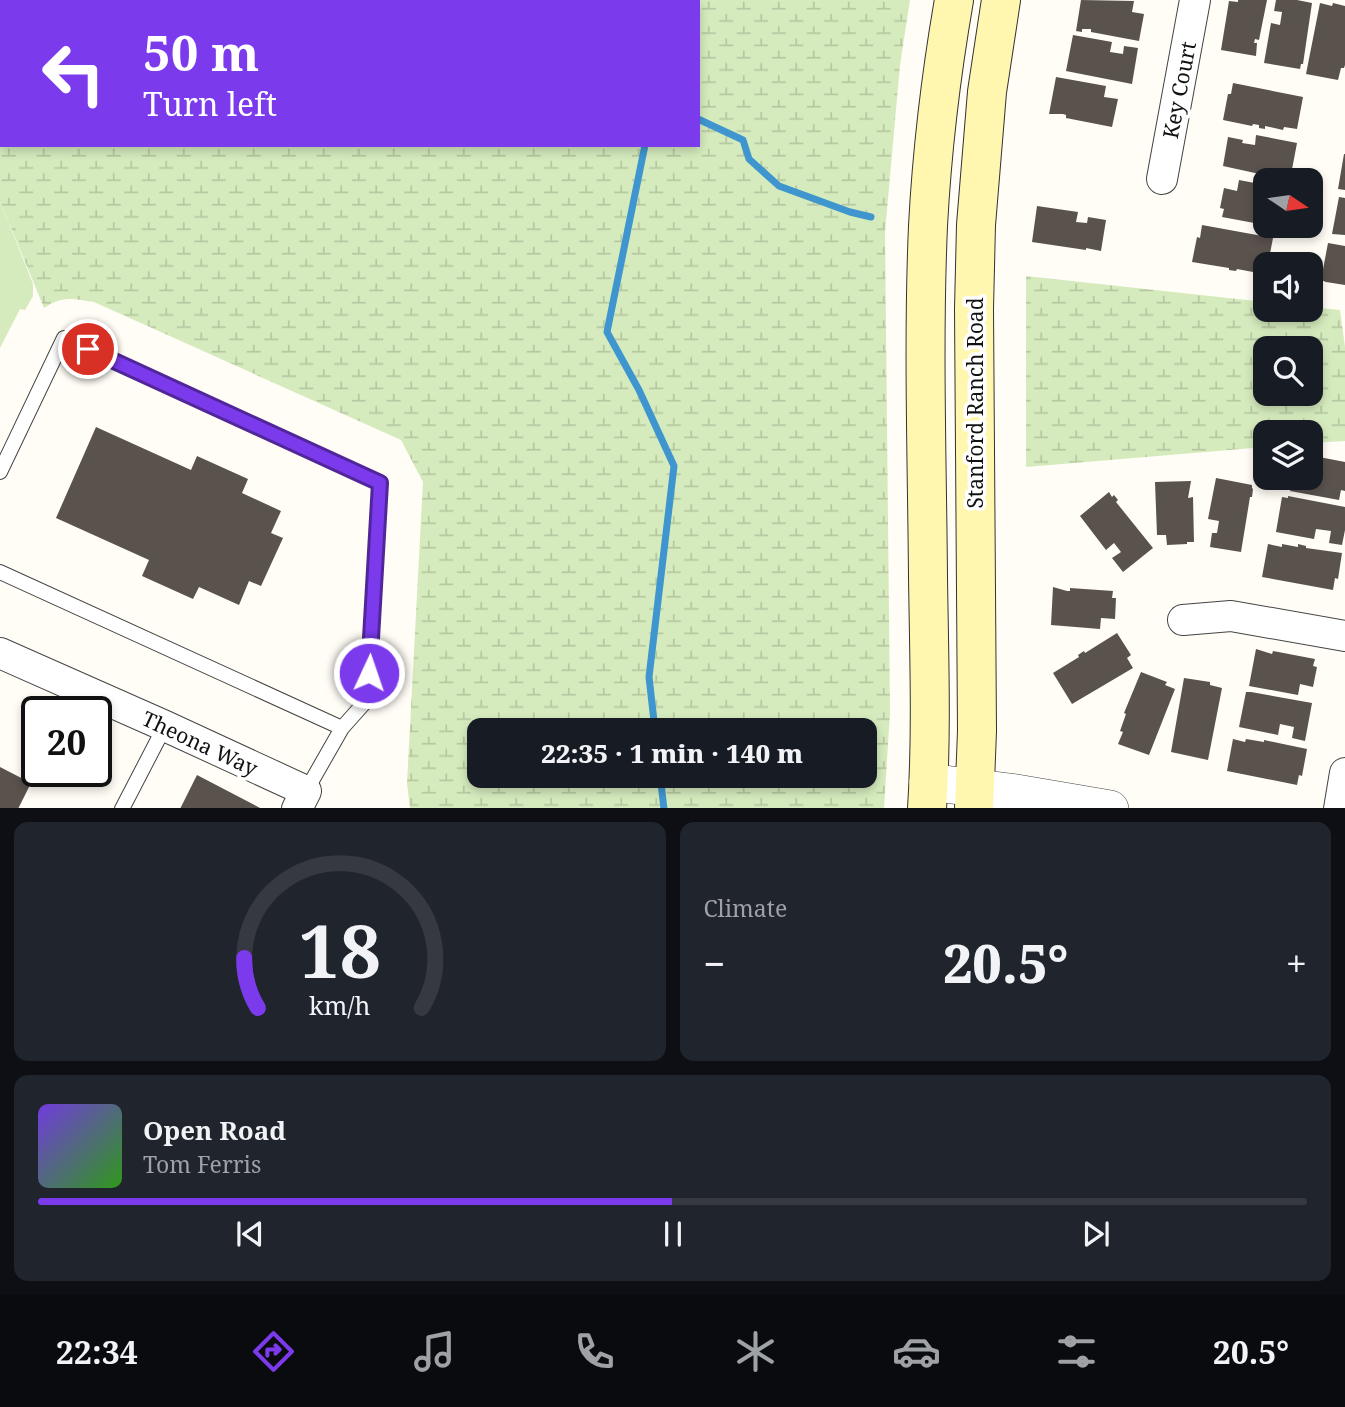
<!DOCTYPE html>
<html lang="en">
<head>
<meta charset="utf-8">
<style>
	body { margin:0; font-family:"Noto Serif",serif; background:#20242c; color:#f1f3f6; height:100vh; display:flex; flex-direction:column; font-size:26px; white-space:nowrap }
	* { box-sizing:border-box; margin:0 }
	p { font-size:23px; color:#9ea1a6 }
	.icon { flex:none; width:38px; height:38px; fill:none; stroke:currentColor; stroke-width:2; stroke-linecap:round; stroke-linejoin:round }
	.map { position:relative; height:808px; overflow:hidden }
	.panel { display:flex; flex-direction:column; gap:14px; padding:14px; background:#0d0f14; flex:1 }
	.panel>* { flex:none }
	.banner { position:absolute; left:0px; top:0px; width:700px; height:147px; box-shadow:0 4px 10px #0003; background:#7c3aed; color:#fff; overflow:hidden }
	.needle { width:46px; rotate:103deg }
	.buttons { position:absolute; left:1253px; top:168px; display:grid; gap:14px }
	.buttons a { display:grid; place-items:center; width:70px; height:70px; border-radius:14px; background:#171b24; box-shadow:0 4px 10px #0003; font-size:35px }
	.speed { position:absolute; left:21px; top:696px; display:flex; gap:14px; font-size:35px; font-weight:700; text-align:center }
	.speed>* { display:grid; place-content:center; width:91px; height:91px; border-radius:50%; background:#171b24; box-shadow:0 4px 10px #0003; line-height:1 }
	.speed .limit { border:4px solid #111; border-radius:10px; background:#fff; color:#111 }
	.pin { position:absolute; display:grid; place-items:center; width:60px; height:60px; color:#fff; margin:-30px; border:4px solid #fff; border-radius:50%; box-shadow:0 2px 7px #0007 }
	.me { position:absolute; width:77px; margin:-38px; rotate:3deg; stroke-linejoin:round; filter:drop-shadow(0 0 5px #0008) }
	.turn { display:flex; align-items:center; gap:24px; height:147px; padding:0 28px; font-size:32px }
	.turn .icon { width:91px; height:91px; stroke-width:2.5 }
	.turn b { display:block; font-size:49px; line-height:60px }
	.big { font-size:52px; font-weight:800; line-height:1.1 }
	.panel .tile { flex:1; display:flex; flex-direction:column; justify-content:center; gap:10px; min-width:0; padding:0 24px; border-radius:14px; background:#20242c }
	.panel .dial { align-items:center; gap:0 }
	.dial svg { height:182px; overflow:visible; fill:none; stroke:#363941; stroke-width:7; stroke-linecap:round; text-anchor:middle }
	.dial text { fill:#f1f3f6; stroke:none }
	.song { display:flex; align-items:center; gap:21px }
	.cover { width:84px; height:84px; border-radius:10px; background:linear-gradient(135deg,hsl(260 70% 55%),hsl(110 70% 35%)) }
	.played { height:7px; border-radius:4px; background:linear-gradient(90deg,#7c3aed 50%,#363941 50%) }
	.keys { display:flex; justify-content:space-around; direction:ltr }
	.heat { display:flex; justify-content:space-between; align-items:center; font-size:38px; direction:ltr }
	.panel .tiles { flex:1; display:grid; gap:14px; grid-template-columns:1fr 1fr }
	.tile:last-child { grid-column:span 2 }
	.trip { position:absolute; left:467px; top:718px; width:410px; height:70px; border-radius:14px; background:#171b24; box-shadow:0 4px 10px #0003; font-weight:800; line-height:70px; text-align:center }
	.tab-bar { display:flex; height:112px; justify-content:space-around; align-items:center; background:#090b0e; color:#9ea1a6 }
	.tab-bar .icon { width:49px; height:49px }
	.tab-bar .selected { color:#7c3aed }
	.tab-bar b { font-size:32px; color:#f1f3f6 }
	.map>svg:first-child { display:block }
	.grass { fill:#d5ebbd }
	.wetland { fill:url(#wetland-marsh); fill-rule:evenodd }
	.lines { fill:none; stroke-linecap:round; stroke-linejoin:round }
	.stream { stroke:#3f96cf; stroke-width:7 }
	.building { fill:#5a524d }
	.service-casing { stroke:#444; stroke-width:16 }
	.minor-casing { stroke:#444; stroke-width:32 }
	.tertiary-casing { stroke:#444; stroke-width:38 }
	.secondary-casing { stroke:#333; stroke-width:40 }
	.service { stroke:#fff; stroke-width:14 }
	.minor { stroke:#fff; stroke-width:30 }
	.tertiary { stroke:#fff; stroke-width:37 }
	.secondary { stroke:#fff6b0; stroke-width:38 }
	.route-casing { stroke:#51269a; stroke-width:18 }
	.route { stroke:#7c3aed; stroke-width:12 }
	.labels { text-anchor:middle; dominant-baseline:central; stroke-width:7; stroke-linejoin:round; paint-order:stroke }
	.street-label { font-size:21px; fill:#111; stroke:#fff }
</style>
</head>
<body>
<div class="map">
<svg width="1345" height="809" viewBox="0 0 1345 809">
	<defs>
		<pattern id="wetland-marsh" width="20" height="14" patternUnits="userSpaceOnUse" patternTransform="scale(1.75)"><rect width="20" height="14" fill="#d5ebbd"/><path d="M1 5h8M5 5V1M11 12h8M15 12V8" fill="none" stroke="#b6c8a1"/></pattern>
	</defs>
	<rect width="100%" height="100%" fill="#fffdf5"/>
	<path class="grass" d="M0,201L33,284V296L25,310L20,309L0,348Z"/>
	<path class="wetland" d="M0,0H910L900,65L885,232L890,713L884,808H410L407,783L423,482L401,440L94,302C73,299 63,295 44,308L0,201ZM2,2H698V145H2ZM480,730H864V775H480Z
		M1026,276L1265,302V310H1311V307L1340,310L1345,347V441L1311,443V432H1265V447L1026,467ZM1265,348H1311V394H1265Z"/>
	<g class="lines">
		<path class="stream" d="M536,0L537,2
			M698,119L743,140L749,159L779,186L850,212L871,217
			M645,145L607,332L639,390L674,466L649,677L655,730
			M660,775L664,809"/>
	</g>
	<path class="building" d="M1081,0L1134,1L1132,12L1144,14L1139,41L1091,32V29H1082V32L1076,31Z
		M1238,0H1267L1259,40L1255,39L1254,43H1257L1256,56L1221,50L1229,1L1238,2Z
		M1276,0H1297L1312,3L1303,64H1301L1300,69L1264,63L1271,23L1280,25L1282,12L1274,11Z
		M1320,3L1332,6L1333,3L1345,6V65L1344,68H1341L1338,80L1306,74Z
		M1073,35L1112,42L1110,52L1123,54L1124,46L1138,48L1132,84L1066,71Z
		M1056,77L1106,86L1104,97L1118,99L1112,127L1066,118V115L1063,114H1049Z
		M1233,83L1303,97L1297,129L1284,127L1283,130L1265,126V129L1259,128V125L1253,124L1252,126L1223,120L1228,94H1231Z
		M1256,135L1297,143L1290,180H1278V178L1223,166L1228,137L1243,140L1242,143L1255,145Z
		M1344,154H1345V190L1338,189Z
		M1239,180L1265,185V225L1222,217L1224,209L1220,208L1224,188L1237,191Z
		M1339,197L1345,198V235L1332,234Z
		M1037,206L1078,212L1076,222L1087,223L1088,217L1106,220L1101,251L1086,248V250L1032,242Z
		M1202,225L1273,238L1268,264H1265V271L1254,269L1253,272L1237,269L1236,271L1229,270V268L1192,262L1197,237L1200,238Z
		M1328,243L1345,246V285L1326,282L1321,280Z
		M96,427L191,470L197,456L248,479L242,493L281,511L271,533L283,538L261,586L249,581L239,605L199,587L193,599L142,576L149,560L56,518Z
		M1314,456L1345,462V491L1341,490L1339,500L1290,491L1293,478H1311V459H1313Z
		M1216,478L1252,485V488L1253,489L1252,497H1250L1241,552L1210,547L1212,533H1217L1219,521L1208,519Z
		M1191,481L1188,498L1193,497L1194,542H1187V544L1167,545L1166,535H1157L1155,482Z
		M1109,492L1112,497L1114,495L1118,500L1116,502L1153,548L1123,572L1112,558L1121,552L1114,543L1106,550L1080,516Z
		M1288,496L1345,507V530L1342,545L1329,543L1331,531L1316,529L1314,539L1276,532L1282,497L1288,498Z
		M1268,544L1282,547V544L1298,547V544L1306,546V548L1342,553L1338,579L1335,578L1333,590L1262,577Z
		M1053,587L1067,591H1070V588L1113,591L1112,598H1116L1115,619L1101,618L1100,629L1051,625Z
		M1117,633L1131,655L1127,658L1133,668L1072,704L1053,673L1079,657L1078,655L1084,651L1085,653Z
		M1256,649L1272,654L1273,651L1315,659L1313,666L1317,667L1313,687L1300,684L1298,695L1249,686Z
		M1141,672L1167,682L1165,685L1175,689L1149,755L1118,744L1123,732L1120,731L1126,714L1124,713Z
		M1184,678L1210,682V685L1222,688L1208,760L1171,752Z
		M1246,692H1251L1312,703L1305,741L1292,738L1294,727L1280,724L1278,735L1239,727Z
		M1233,739L1245,742L1246,739L1264,742V740L1307,749L1302,776L1299,775L1297,785L1227,771Z
		M0,767L31,783L18,809H0Z
		M197,775L262,809H180Z"/>
	<g class="lines">
		<g class="service-casing">
			<path id="service" d="M0,472L64,338L380,483L367,700L342,728L306,791
				M0,572L342,728
				M122,809L165,726"/>
		</g>
		<g class="minor-casing">
			<path id="minor" d="M1162,179L1195,0
				M1183,620L1231,616L1345,636
				M0,653L165,726L306,791L297,809
				M1339,809L1345,773"/>
		</g>
		<g class="tertiary-casing">
			<path id="tertiary" d="M928,782L1016,793L1110,809"/>
		</g>
		<g class="secondary-casing">
			<path id="secondary" d="M927,809C932,731 929,653 928,576C927,459 923,342 928,226C932,150 941,75 954,0
				M974,809L977,731L974,309L976,225L987,92L1001,0"/>
		</g>
		<use href="#service" class="service"/>
		<use href="#minor" class="minor"/>
		<use href="#tertiary" class="tertiary"/>
		<use href="#secondary" class="secondary"/>
	</g>
	<g class="lines">
		<g class="route-casing">
			<path id="route" d="M88,349L380,483L369,673"/>
		</g>
		<use href="#route" class="route"/>
	</g>
	<g class="labels">
		<g class="street-label">
			<text transform="translate(1179 90) rotate(-79)">Key Court</text>
			<text transform="translate(975 403) rotate(-90)">Stanford Ranch Road</text>
			<text transform="translate(200 743) rotate(25)">Theona Way</text>
		</g>
	</g>
</svg>
<div class="buttons">
<a><svg class="needle" viewBox="-14 -14 28 28"><path d="M0-13l5 13h-10z" fill="#e53935"/><path d="M0 13l5-13h-10z" fill="#9ea1a6"/></svg></a>
<a><svg class="icon" aria-label="sound" viewBox="0 0 24 24"><path d="M4 9h4l5-4v14l-5-4H4zM17 9q2 3 0 6"/></svg></a>
<a><svg class="icon" aria-label="search" viewBox="0 0 24 24"><circle cx="10" cy="10" r="6"/><path d="M15 15l6 6"/></svg></a>
<a><svg class="icon" aria-label="layers" viewBox="0 0 24 24"><path d="M12 4l9 5-9 5-9-5zM3 14l9 5 9-5"/></svg></a>
</div>
<div class="speed"><div class="limit">20</div></div>
<div class="pin" style="left:88px;top:349px;background:#d93025"><svg class="icon" aria-label="arrive" viewBox="0 0 24 24"><path d="M6 21V4h12l-3 4 3 4H6"/></svg></div>
<svg class="me" style="left:369px;top:673px" viewBox="-20 -20 40 40"><circle r="17" fill="#7c3aed" stroke="#fff" stroke-width="3"/><path d="M0-11L8 9 0 5-8 9z" fill="#fff"/></svg>
<div class="trip">22:35 · 1 min · 140 m</div>
<div class="banner">
<div class="turn"><svg class="icon" aria-label="left" viewBox="0 0 24 24"><path d="M17 20v-9H6M10 6l-5 5 5 5"/></svg><div><b>50 m</b>Turn left</div></div>
</div>
</div>
<section class="panel">
<div class="tiles">
<div class="tile dial"><svg viewBox="0 0 100 80">
<path d="M14 69A42 42 0 1 1 86 69"/>
<path d="M14 69A42 42 0 0 1 8 47" stroke="#7c3aed"/>
<text x="50" y="56" font-size="32" font-weight="700">18</text>
<text x="50" y="72" font-size="11">km/h</text>
</svg></div>
<div class="tile"><p>Climate</p>
<div class="heat"><a>−</a><b class="big">20.5°</b><a>+</a></div>
</div>
<div class="tile">
<div class="song"><i class="cover"></i><div><b>Open Road</b><p>Tom Ferris</p></div></div>
<div class="played"></div>
<div class="keys"><svg class="icon" aria-label="previous" viewBox="0 0 24 24"><path d="M18 5L8 12l10 7zM5 5v14"/></svg><svg class="icon" aria-label="pause" viewBox="0 0 24 24"><path d="M8 5v14M16 5v14"/></svg><svg class="icon" aria-label="next" viewBox="0 0 24 24"><path d="M6 5l10 7-10 7zM19 5v14"/></svg></div>
</div>
</div>
</section>
<nav class="tab-bar">
<b>22:34</b>
<svg class="icon selected" aria-label="directions" viewBox="0 0 24 24"><path d="M12 3l9 9-9 9-9-9zM9 14v-3h6M13 9l2 2-2 2"/></svg>
<svg class="icon" aria-label="music" viewBox="0 0 24 24"><path d="M9 18V5l10-2v13"/><circle cx="6" cy="18" r="3"/><circle cx="16" cy="16" r="3"/></svg>
<svg class="icon" aria-label="phone" viewBox="0 0 24 24"><path d="M5 4h4l2 5-3 2q2 4 5 5l2-3 5 2v4C11 20 4 13 5 4z"/></svg>
<svg class="icon" aria-label="climate" viewBox="0 0 24 24"><path d="M12 3v18M4 7l16 10M4 17L20 7"/></svg>
<svg class="icon" aria-label="car" viewBox="0 0 24 24"><path d="M5 17H2v-5l4-1 3-4h7l3 4 3 1v5h-3M9 17h6M6 11h13"/><circle cx="7" cy="17" r="2"/><circle cx="17" cy="17" r="2"/></svg>
<svg class="icon" aria-label="filters" viewBox="0 0 24 24"><path d="M4 7h16M4 17h16"/><circle cx="9" cy="7" r="2"/><circle cx="15" cy="17" r="2"/></svg>
<b>20.5°</b>
</nav>
</body>
</html>
